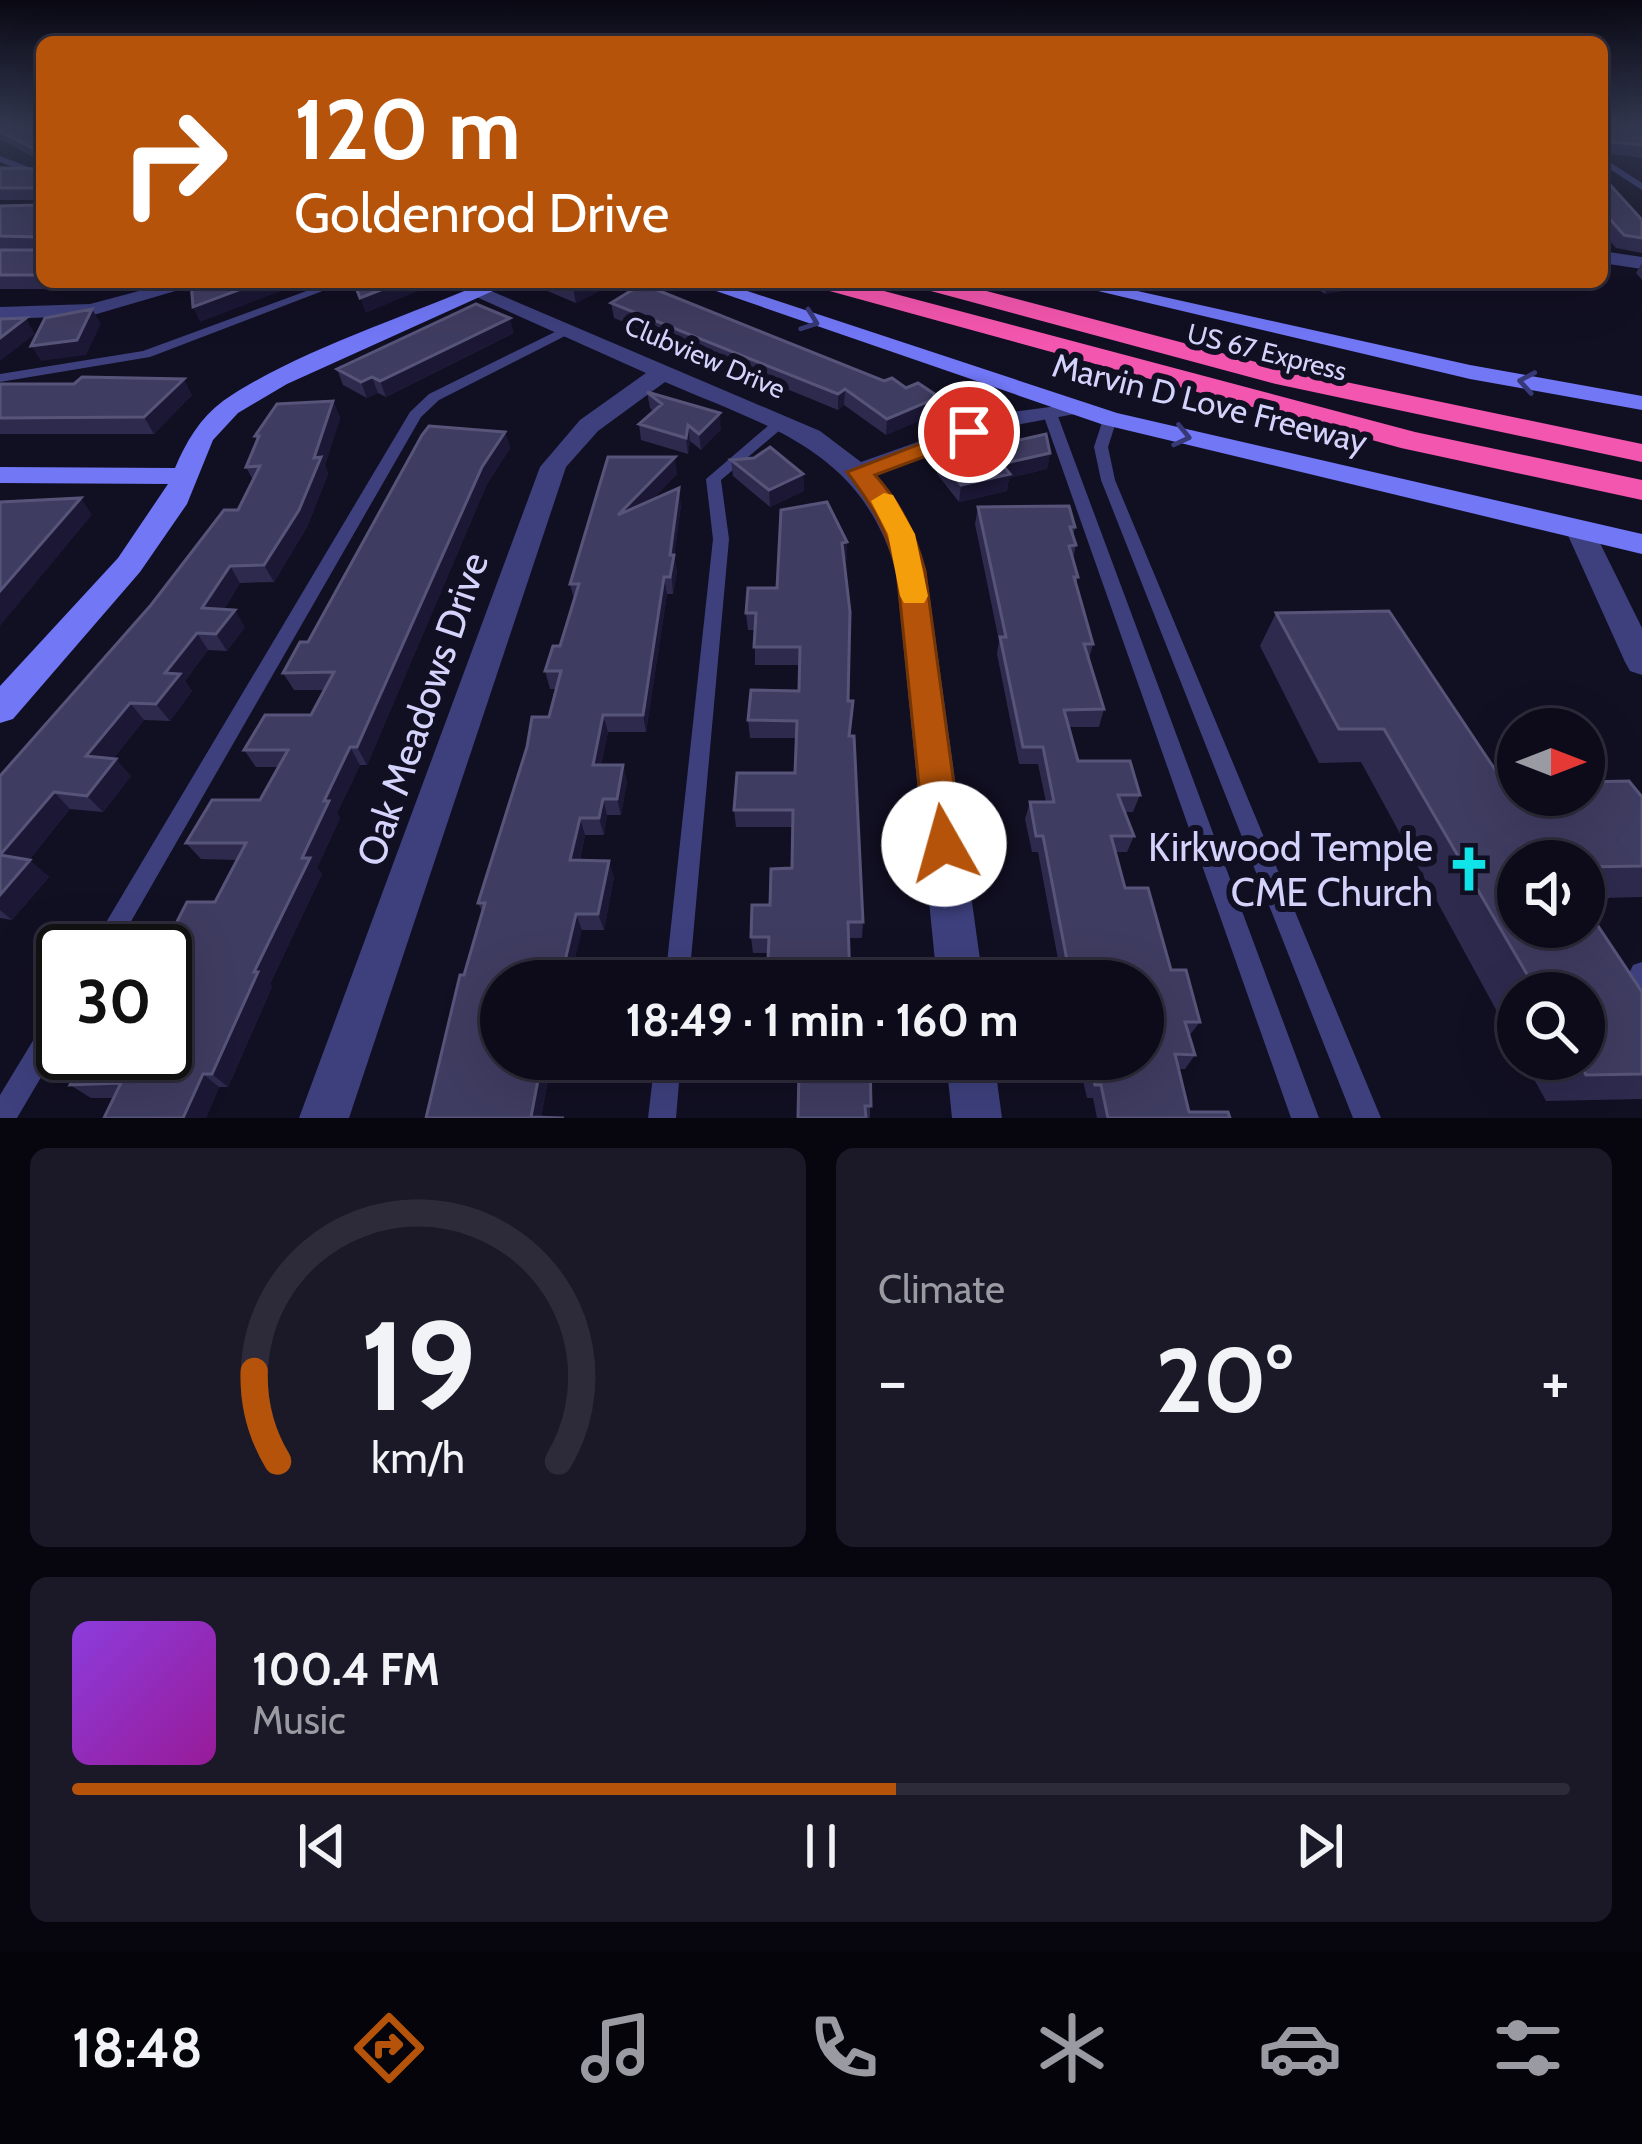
<!DOCTYPE html>
<html lang="en">
<head>
<meta charset="utf-8">
<style>
	body { margin:0; font-family:Cabin,sans-serif; background:#1b1927; color:#f1f3f6; height:100vh; display:flex; flex-direction:column; font-size:45px; white-space:nowrap }
	* { box-sizing:border-box; margin:0 }
	p { font-size:39px; color:#9a9ba2 }
	.icon { flex:none; width:66px; height:66px; fill:none; stroke:currentColor; stroke-width:2; stroke-linecap:round; stroke-linejoin:round }
	.map { position:relative; height:1118px; overflow:hidden }
	.side { display:flex; flex-direction:column; gap:30px; padding:30px; background:#07060e; flex:1 }
	.side>* { flex:none }
	.hud { position:absolute; left:36px; top:36px; width:1572px; height:252px; border-radius:18px; box-shadow:0 12px 48px #0002,0 0 0 3px #2d2b39; background:#b45309; color:#fff; overflow:hidden }
	.needle { width:78px; rotate:90deg }
	.buttons { position:absolute; left:1497px; top:708px; display:grid; gap:24px }
	.buttons a { display:grid; place-items:center; width:108px; height:108px; border-radius:50%; background:#0d0b1a; box-shadow:0 12px 48px #0002,0 0 0 3px #2d2b39; font-size:60px }
	.speed { position:absolute; left:36px; top:924px; display:flex; gap:24px; font-size:60px; font-weight:700; text-align:center }
	.speed>* { display:grid; place-content:center; width:156px; height:156px; border-radius:50%; background:#0d0b1a; box-shadow:0 12px 48px #0002,0 0 0 3px #2d2b39; line-height:1 }
	.speed .limit { border:6px solid #111; border-radius:18px; background:#fff; color:#111 }
	.pin { position:absolute; display:grid; place-items:center; width:102px; height:102px; color:#fff; margin:-51px; border:6px solid #fff; border-radius:50%; box-shadow:0 3px 12px #0007 }
	.me { position:absolute; width:132px; margin:-66px; rotate:353deg; stroke-linejoin:round; filter:drop-shadow(0 0 9px #0008) }
	.turn { display:flex; align-items:center; gap:42px; height:252px; padding:0 60px; font-size:54px }
	.turn .icon { width:156px; height:156px; stroke-width:2.5 }
	.turn b { display:block; font-size:84px; line-height:102px }
	.big { font-size:90px; font-weight:700; line-height:1.1 }
	.side .card { flex:1; display:flex; flex-direction:column; justify-content:center; gap:18px; min-width:0; padding:0 42px; border-radius:18px; background:#1b1927 }
	.side .dial { align-items:center; gap:0 }
	.dial svg { height:312px; overflow:visible; fill:none; stroke:#2d2b39; stroke-width:7; stroke-linecap:round; text-anchor:middle }
	.dial text { fill:#f1f3f6; stroke:none }
	.song { display:flex; align-items:center; gap:36px }
	.cover { width:144px; height:144px; border-radius:18px; background:linear-gradient(135deg,hsl(270 70% 55%),hsl(300 70% 35%)) }
	.played { height:12px; border-radius:6px; background:linear-gradient(90deg,#b45309 55%,#2d2b39 55%) }
	.keys { display:flex; justify-content:space-around; direction:ltr }
	.heat { display:flex; justify-content:space-between; align-items:center; font-size:66px; direction:ltr }
	.side .tiles { flex:1; display:grid; gap:30px; grid-template-columns:1fr 1fr }
	.card:last-child { grid-column:span 2 }
	.trip { position:absolute; left:480px; top:960px; width:684px; height:120px; border-radius:60px; background:#0d0b1a; box-shadow:0 12px 48px #0002,0 0 0 3px #2d2b39; font-weight:700; line-height:120px; text-align:center }
	.tab-bar { display:flex; height:192px; justify-content:space-around; align-items:center; background:#05040a; color:#9a9ba2 }
	.tab-bar .icon { width:84px; height:84px }
	.tab-bar .selected { color:#b45309 }
	.tab-bar b { font-size:54px; color:#f1f3f6 }
	.map>svg:first-child { display:block }
	.lines { fill:none; stroke-linecap:round; stroke-linejoin:round }
	.lane { fill:#3d407d; fill-rule:evenodd }
	.street { fill:#3d407d; fill-rule:evenodd }
	.secondary { fill:#7177f5; fill-rule:evenodd }
	.highway { fill:#f356ae; fill-rule:evenodd }
	.wall { fill:#2e2a4e; fill-rule:evenodd }
	.shaded-wall { fill:#1b1735 }
	.building { fill:#3f3c61; stroke:#575479; stroke-width:3 }
	.oneway { stroke:#373976 }
	.route { fill:#b45309; stroke:#753606; stroke-width:3 }
	.slow { fill:#f59e0b }
	.labels { text-anchor:middle; dominant-baseline:central; stroke-width:12; stroke-linejoin:round; paint-order:stroke }
	.far-street-label { font-size:27px; fill:#d4d3fc; stroke:#110f22 }
	.street-label { font-size:33px; fill:#d4d3fc; stroke:#110f22 }
	.near-street-label { font-size:39px; fill:#d4d3fc; stroke:#110f22 }
	.near-poi-label { font-size:39px; fill:#d4d3fc; stroke:#110f22; text-anchor:end }
</style>
</head>
<body>
<div class="map">
<svg width="1642" height="1118" viewBox="0 0 1642 1118">
	<rect width="100%" height="100%" fill="#110f22"/>
	<g class="lines">
		<path class="lane" d="M0,156L42,172V178L0,162Z
			M1602,157L1642,183V190L1602,164Z
			M331,282H346L150,357L0,382V374L143,351Z
			M565,327L571,331L569,334L439,400L421,417L114,951H89L410,412L429,394Z
			M1049,407L1056,411L1319,1118H1291L1042,411Z
			M1110,415L1117,419L1108,447L1115,480L1381,1118H1353L1101,480L1094,447L1103,419Z
			M781,418L788,422L786,425L721,480L729,539L689,981H665L713,539L706,479L776,419Z
			M1642,962V1000L1633,996L1626,980L1633,965Z
			M63,1002V1040L17,1118H0V1095L54,1006Z
			M655,1059H681L676,1118H648Z"/>
		<path class="street" d="M1602,251L1642,257V269L1602,263Z
			M173,282H206L90,316L0,319V307L90,304Z
			M443,282H470L820,431L861,462L997,414L1080,403V413L1011,426L874,476L911,528L926,571L983,981H937L896,571C862,450 769,427 665,382L598,431L566,467L349,1118H299L540,467L580,420L646,373Z
			M1580,522L1594,531L1642,628V675L1630,671L1625,662L1566,531Z
			M946,1059H994L1002,1118H952Z"/>
		<path class="secondary" d="M486,282H513L287,384L238,413L213,440L187,504L140,572L13,719L0,723V686L118,558L168,484L0,483V467L175,468C186,442 200,418 223,401C292,353 407,316 486,282Z
			M690,282H720L1117,413L1642,534V554L1101,424Z
			M1060,282H1097L1470,365L1642,396V410L1470,379Z"/>
		<path class="highway" d="M811,282H850L1415,432L1642,480V500L1401,448L815,287Z
			M912,282H952L1279,368L1642,444V462L1276,384L916,287Z"/>
	</g>
	<path class="wall" d="M0,125H42V162L0,139Z
		M1602,125H1642V159L1637,157L1602,153Z
		M0,168L42,169V282H100L90,289H0V206L38,205V200H0Z
		M1602,176L1642,220V253L1616,248L1602,232Z
		M1642,263V280L1636,273Z
		M526,282H608L609,286L576,303Z
		M1306,282H1387L1325,294Z
		M611,303L937,413L886,435L844,405L838,410L614,318Z
		M514,333L386,397L378,393L367,398L343,385L337,369Z
		M0,384L192,395L154,434H0Z
		M647,392L721,429L701,450L690,441L688,454L641,440L639,424L653,411L650,408Z
		M333,401L340,418L325,465L328,474L307,527L274,582L240,583L224,609L245,627L227,651L208,650L185,681L192,691L170,721L144,720L113,759L131,776L103,812L70,809L29,860L49,877L12,920L0,918V776L238,510L253,480L246,467L257,441L255,436Z
		M505,432L510,448L487,484L367,765H360L337,813L340,818L317,868L322,874L270,984L272,987L228,1087H219L206,1118H104L114,1098H91L70,1085L165,1053L215,902L237,860L201,859L186,843L260,800L279,767H256L244,750L311,715L324,690H294L283,673L308,642Z
		M1050,453L1047,469L1009,478L1007,491L959,502L937,474L939,458Z
		M608,457L677,474L653,499L681,505L674,556L677,572L673,594H667L646,732H608L601,765H623L627,782L621,815H607L604,835H585L580,860L614,877L604,930H582L501,1059H552L541,1117L426,1118L482,911L478,903L549,717L557,689H550L545,671L560,646L574,599L570,584Z
		M731,460L803,474L804,491L770,507L733,476Z
		M827,502L847,559L844,560L848,701L852,718L850,736L863,922L862,938H848L768,953H753L751,937L792,868L793,827H736L734,810L795,773L797,738H750L748,720L799,691V665H755V630H748L746,613L777,588Z
		M978,507L1075,527L1073,537L1076,545L1073,559L1078,577L1076,585L1093,644L1089,659L1104,709L1099,727H1069L1078,761L1140,795L1133,812H1124L1134,836L1127,852H1116L1125,888L1200,1022L1189,1036L1195,1055L1185,1069H1179L1189,1112L1230,1118H1097L1093,1098H1087L1078,1059H1143V981H1062L1038,852H1032L1025,819L1030,802H1046L1038,764H1019L997,654L999,641L975,524Z
		M1276,613L1504,783L1642,797V897L1604,898L1588,911L1642,992V1099L1546,1101L1523,1059H1584V993H1518V1050L1361,762L1319,763L1260,646ZM1584,861V927H1518Z
		M870,1059V1118H798L799,1083H765L763,1069Z"/>
	<path class="shaded-wall" d="M86,282H100L90,289Z
		M260,282H305L200,322L193,307Z
		M401,282H415L418,291L366,313L360,298Z
		M585,282H608L609,286L576,303L573,288Z
		M1330,282H1387L1325,294Z
		M92,309L101,324L86,355L41,361L31,346Z
		M26,318L35,334L0,361V338Z
		M510,318L514,333L386,397L380,381Z
		M372,377L378,393L367,398L361,382Z
		M184,379L192,395L154,434L144,417Z
		M845,389L844,405L838,410V394Z
		M939,397L937,413L886,435L887,419Z
		M333,401L340,418L325,465L328,474L307,527L274,582L264,565L314,458Z
		M720,413L721,429L701,450L699,434Z
		M688,425L690,441L688,454L686,438Z
		M505,432L510,448L487,484L367,765L357,747L482,467Z
		M1050,453L1047,469L1009,478L1007,491L959,502L961,485L1002,464Z
		M675,457L677,474L621,532L618,515Z
		M803,474L804,491L770,507L769,490Z
		M679,488L681,505L674,556L677,572L673,594L670,555Z
		M81,498L92,515L0,626V591Z
		M847,542V559L841,560L842,543Z
		M230,566L240,583L213,626L202,608Z
		M664,577L667,594L646,732L643,715Z
		M235,610L245,627L227,651L216,634Z
		M197,633L208,650L185,681L192,691L170,721L156,704L165,673Z
		M130,703L144,720L102,773L86,756Z
		M603,715L608,732L598,782L593,765Z
		M350,747L360,765L337,813L340,818L317,868L322,874L270,984L272,987L228,1087L212,1074L302,858L324,801Z
		M116,759L131,776L103,812L87,796Z
		M623,765L627,782L621,815L617,799Z
		M54,792L70,809L19,872L0,855Z
		M603,799L607,815L604,835L599,818Z
		M580,818L585,835L576,877L570,860Z
		M30,860L49,877L12,920L0,910V895Z
		M609,861L614,877L604,930L598,914Z
		M576,914L582,930L570,981L562,974Z
		M542,1059H552L541,1118H531Z
		M203,1074L219,1087L206,1118H183Z"/>
	<path class="building" d="M0,125H42V153L0,131Z
		M1602,125H1642V145L1602,141Z
		M0,168L42,169V275H0V250H34L37,237L0,236V206L38,205L39,192L35,188H0Z
		M1602,176L1642,220V238L1624,235L1602,210V206L1606,207L1602,203Z
		M191,282H260L193,307Z
		M354,282H401L360,298Z
		M558,282H585L573,288Z
		M642,284L884,381L892,378L906,388L918,383L939,397L887,419L845,389L838,394L611,303Z
		M476,304L510,318L380,381L372,377L361,382L337,369Z
		M92,309L77,340L31,346L45,318Z
		M26,318L0,338V319Z
		M82,377L184,379L144,417L0,418V384H74Z
		M647,392L720,413L699,434L688,425L686,438L639,424L662,404Z
		M333,401L314,458L321,457L299,510L264,565L230,566L202,608L235,610L216,634L197,633L165,673L180,674L156,704L130,703L86,756L116,759L87,796L54,792L0,855L30,860L0,895V776L151,605L224,510H238L260,466L246,467L259,436H255L277,404Z
		M429,426L505,432L482,467L357,747H350L324,801H329L302,858H310L254,972H258L212,1074H203L183,1118H104L121,1083L70,1085L87,1053H165V951H162L187,902H215L246,843H186L212,800H260L288,750H244L265,715H311L334,672L283,673L300,642H308L422,435Z
		M1046,434L1050,453L1002,464L1010,474L961,485L939,458Z
		M770,447L803,474L769,490L731,460L754,458Z
		M608,457H675L618,515L679,488L670,555H674L670,577H664L643,715H603L593,765H623L617,799H603L599,818H580L570,860L609,861L598,914H576L562,974H600L598,981H501V1059H542L531,1117L564,1118H426L460,975H464L485,903H478L527,747L532,717H549L561,671H545L553,646H560L579,584H570Z
		M81,498L0,591V502Z
		M827,502L847,542L842,543L850,612L848,701H853L849,736H854L863,922H848L850,981H767L769,937H751L752,905H770L771,869L792,868L793,810H734L737,773H795L797,721L748,720L751,690L799,691L800,647H754L756,613H746L748,588H777L781,510Z
		M1069,506L1075,527H1070L1076,545L1069,546L1078,577H1074L1093,644H1084L1104,709L1064,710L1078,761H1130L1140,795H1118L1134,836H1111L1125,888H1148L1171,970H1186L1200,1022H1185L1195,1055L1175,1054L1189,1112H1228L1230,1118H1108L1101,1085H1095L1089,1059H1143V981H1071L1043,836H1036L1030,802H1054L1043,747H1023L1000,637H1006L978,507Z
		M1389,611L1504,783L1518,782V795H1584V782L1629,781L1642,797V866L1586,867L1606,896H1584V861H1518V927H1584V905L1642,992V1074L1586,1075L1577,1059H1584V993H1538L1384,729H1339L1276,613Z
		M764,1059H870L871,1106H865L866,1118H798L799,1069H763Z"/>
	<defs><path id="oneway-chevron" d="M-2-3.5L2.5 0L-2 3.5" fill="none" stroke-width="1.6" stroke-linecap="round" stroke-linejoin="round" transform="scale(3)"/></defs>
	<g class="oneway">
		<use href="#oneway-chevron" transform="translate(810 321) rotate(20)"/>
		<use href="#oneway-chevron" transform="translate(1527 382) rotate(-170)"/>
		<use href="#oneway-chevron" transform="translate(1182 436) rotate(13)"/>
	</g>
	<linearGradient id="sky" x2="0" y2="1"><stop stop-color="#090813"/><stop offset="0.44" stop-color="#32374f"/><stop offset="1" stop-color="#32374f" stop-opacity="0"/></linearGradient>
	<rect width="1642" height="282" fill="url(#sky)"/>
	<path class="route" d="M969,425L981,432L977,437L875,475C901,504 915,533 925,571L962,844L957,856L944,861L931,856L925,844L897,571C887,530 872,505 847,472Z"/>
	<path class="slow" d="M884,493L893,495L915,534L928,596L924,603H904L900,596L888,534L871,501Z"/>
	<defs>
		<g id="church-bare" transform="scale(3.6)"><path d="M-1.2-6h2.4v3.5h3.3v2.4h-3.3V6h-2.4V-.1h-3.3v-2.4h3.3Z" fill="#10e5ea" stroke="#110f22" stroke-width="2.5" paint-order="stroke"/></g>
	</defs>
	<g fill-rule="evenodd">
		<use href="#church-bare" x="1469" y="869"/>
	</g>
	<g class="labels">
		<g class="far-street-label">
			<text transform="translate(1267 352) rotate(14)">US 67 Express</text>
			<text transform="translate(705 357) rotate(23)">Clubview Drive</text>
		</g>
		<g class="street-label">
			<text transform="translate(1210 403) rotate(14)">Marvin D Love Freeway</text>
		</g>
		<g class="near-street-label">
			<text transform="translate(422 709) rotate(-71)">Oak Meadows Drive</text>
		</g>
		<g class="near-poi-label">
			<text x="1433" y="847">Kirkwood Temple<tspan x="1433" dy="45">CME Church</tspan></text>
		</g>
	</g>
</svg>
<div class="buttons">
<a><svg class="needle" viewBox="-14 -14 28 28"><path d="M0-13l5 13h-10z" fill="#e53935"/><path d="M0 13l5-13h-10z" fill="#9a9ba2"/></svg></a>
<a><svg class="icon" aria-label="sound" viewBox="0 0 24 24"><path d="M4 9h4l5-4v14l-5-4H4zM17 9q2 3 0 6"/></svg></a>
<a><svg class="icon" aria-label="search" viewBox="0 0 24 24"><circle cx="10" cy="10" r="6"/><path d="M15 15l6 6"/></svg></a>
</div>
<div class="speed"><div class="limit">30</div></div>
<div class="pin" style="left:969px;top:432px;background:#d93025"><svg class="icon" aria-label="arrive" viewBox="0 0 24 24"><path d="M6 21V4h12l-3 4 3 4H6"/></svg></div>
<svg class="me" style="left:944px;top:844px" viewBox="-20 -20 40 40"><circle r="19" fill="#fff"/><path d="M0-13L10 11 0 6-10 11z" fill="#b45309"/></svg>
<div class="trip">18:49 · 1 min · 160 m</div>
<div class="hud">
<div class="turn"><svg class="icon" aria-label="right" viewBox="0 0 24 24"><path d="M7 20v-9h11M14 6l5 5-5 5"/></svg><div><b>120 m</b>Goldenrod Drive</div></div>
</div>
</div>
<section class="side">
<div class="tiles">
<div class="card dial"><svg viewBox="0 0 100 80">
<path d="M14 69A42 42 0 1 1 86 69"/>
<path d="M14 69A42 42 0 0 1 8 46" stroke="#b45309"/>
<text x="50" y="56" font-size="32" font-weight="700">19</text>
<text x="50" y="72" font-size="11">km/h</text>
</svg></div>
<div class="card"><p>Climate</p>
<div class="heat"><a>−</a><b class="big">20°</b><a>+</a></div>
</div>
<div class="card">
<div class="song"><i class="cover"></i><div><b>100.4 FM</b><p>Music</p></div></div>
<div class="played"></div>
<div class="keys"><svg class="icon" aria-label="previous" viewBox="0 0 24 24"><path d="M18 5L8 12l10 7zM5 5v14"/></svg><svg class="icon" aria-label="pause" viewBox="0 0 24 24"><path d="M8 5v14M16 5v14"/></svg><svg class="icon" aria-label="next" viewBox="0 0 24 24"><path d="M6 5l10 7-10 7zM19 5v14"/></svg></div>
</div>
</div>
</section>
<nav class="tab-bar">
<b>18:48</b>
<svg class="icon selected" aria-label="directions" viewBox="0 0 24 24"><path d="M12 3l9 9-9 9-9-9zM9 14v-3h6M13 9l2 2-2 2"/></svg>
<svg class="icon" aria-label="music" viewBox="0 0 24 24"><path d="M9 18V5l10-2v13"/><circle cx="6" cy="18" r="3"/><circle cx="16" cy="16" r="3"/></svg>
<svg class="icon" aria-label="phone" viewBox="0 0 24 24"><path d="M5 4h4l2 5-3 2q2 4 5 5l2-3 5 2v4C11 20 4 13 5 4z"/></svg>
<svg class="icon" aria-label="climate" viewBox="0 0 24 24"><path d="M12 3v18M4 7l16 10M4 17L20 7"/></svg>
<svg class="icon" aria-label="car" viewBox="0 0 24 24"><path d="M5 17H2v-5l4-1 3-4h7l3 4 3 1v5h-3M9 17h6M6 11h13"/><circle cx="7" cy="17" r="2"/><circle cx="17" cy="17" r="2"/></svg>
<svg class="icon" aria-label="filters" viewBox="0 0 24 24"><path d="M4 7h16M4 17h16"/><circle cx="9" cy="7" r="2"/><circle cx="15" cy="17" r="2"/></svg>
</nav>
</body>
</html>
